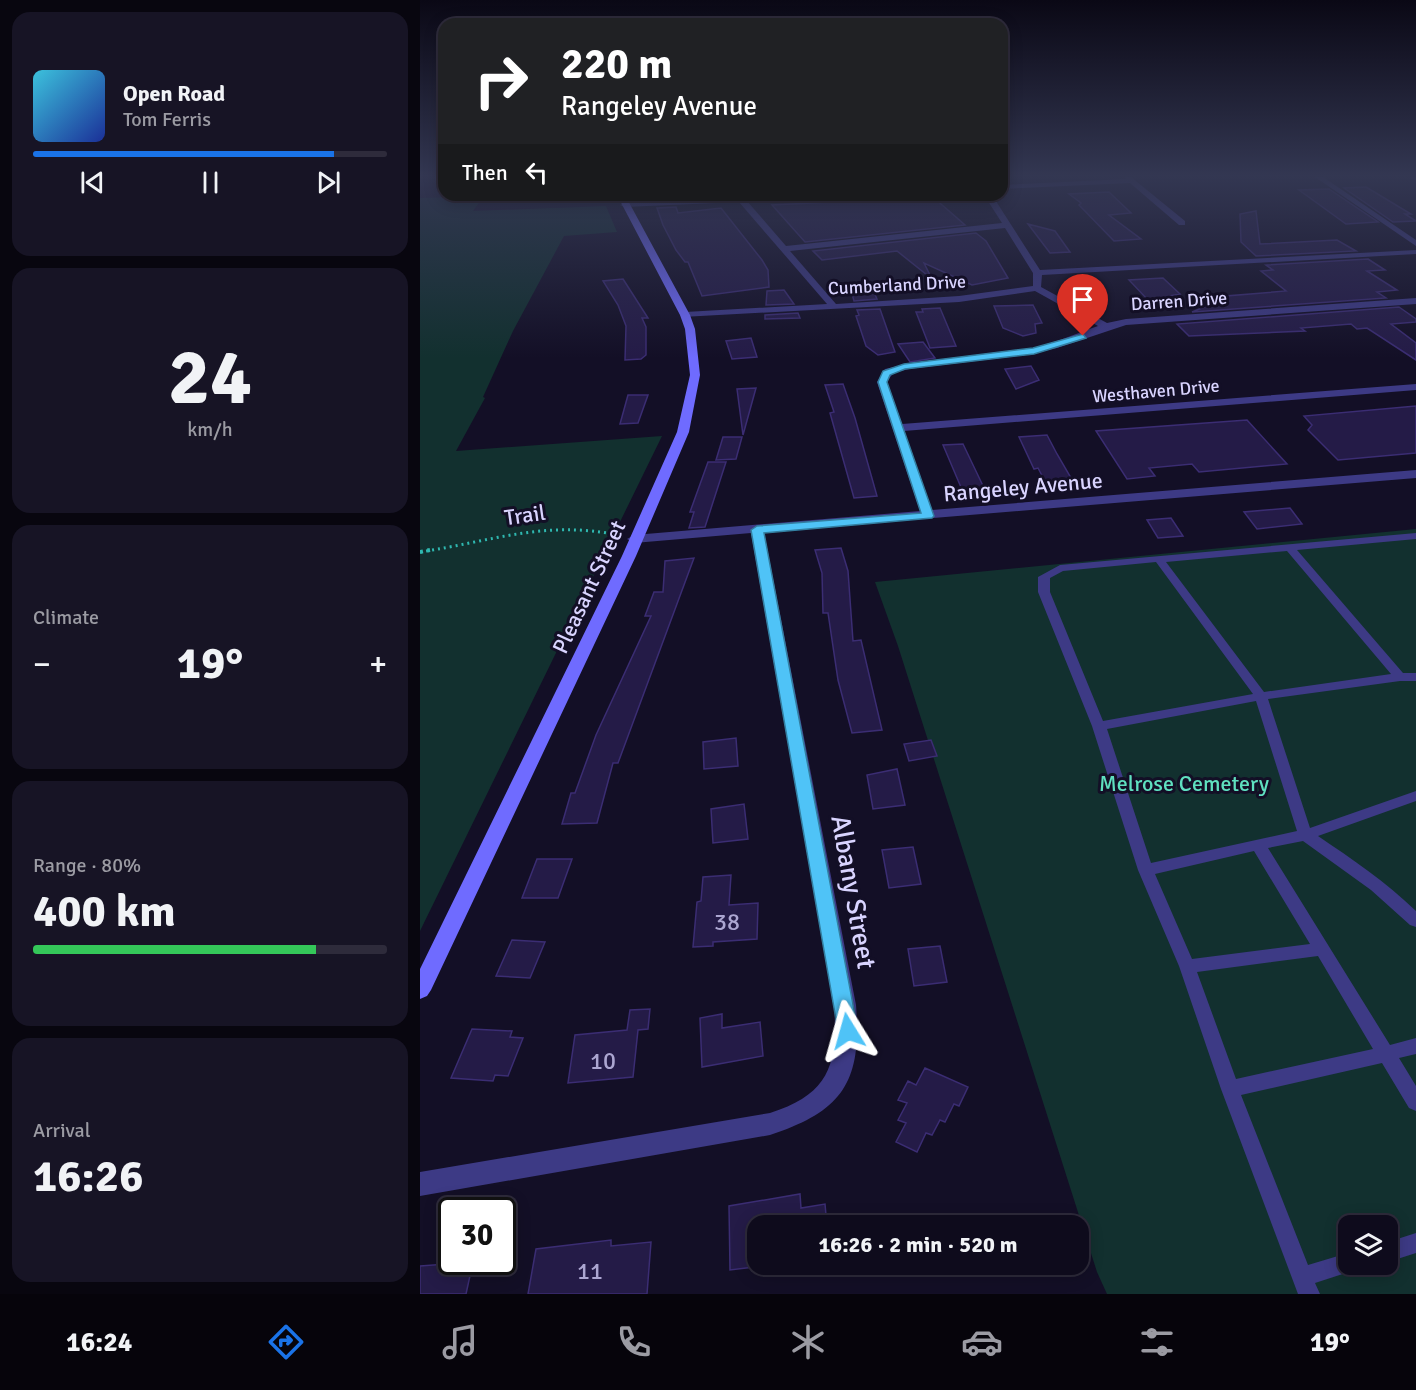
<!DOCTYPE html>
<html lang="en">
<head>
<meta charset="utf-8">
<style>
	body { margin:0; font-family:Signika,sans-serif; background:#171425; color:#f1f3f6; height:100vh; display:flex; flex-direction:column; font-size:22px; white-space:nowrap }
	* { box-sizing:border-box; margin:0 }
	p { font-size:20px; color:#9b9ba3 }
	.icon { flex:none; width:33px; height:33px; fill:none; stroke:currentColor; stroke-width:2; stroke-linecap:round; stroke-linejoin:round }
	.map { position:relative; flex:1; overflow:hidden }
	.side { display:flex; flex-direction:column; gap:12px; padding:12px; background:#08060f; width:420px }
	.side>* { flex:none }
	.top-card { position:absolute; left:18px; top:18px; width:570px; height:183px; border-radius:18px; box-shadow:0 3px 15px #0003,0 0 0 2px #2e2b3b; background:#202124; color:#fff; overflow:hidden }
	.fabs { position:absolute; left:918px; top:1215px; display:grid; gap:12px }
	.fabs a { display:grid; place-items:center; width:60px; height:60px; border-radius:12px; background:#0e0b1c; box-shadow:0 3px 15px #0003,0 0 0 2px #2e2b3b; font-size:30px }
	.speed { position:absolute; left:18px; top:1197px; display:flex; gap:12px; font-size:30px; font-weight:700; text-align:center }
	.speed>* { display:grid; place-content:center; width:78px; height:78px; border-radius:50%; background:#0e0b1c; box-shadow:0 3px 15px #0003,0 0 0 2px #2e2b3b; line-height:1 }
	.speed .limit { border:3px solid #111; border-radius:9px; background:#fff; color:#111 }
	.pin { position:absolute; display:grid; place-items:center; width:51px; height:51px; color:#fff; margin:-62px -26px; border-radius:50% 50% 50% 0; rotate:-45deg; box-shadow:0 0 6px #0007 }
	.pin .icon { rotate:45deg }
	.me { position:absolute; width:66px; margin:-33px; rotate:352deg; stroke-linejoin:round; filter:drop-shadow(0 0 4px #0008) }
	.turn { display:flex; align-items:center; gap:21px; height:126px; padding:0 24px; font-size:27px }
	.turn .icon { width:78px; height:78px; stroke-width:2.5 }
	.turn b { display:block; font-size:42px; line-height:51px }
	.then { display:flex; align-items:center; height:57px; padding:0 24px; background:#0003; gap:12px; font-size:22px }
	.big { font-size:45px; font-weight:700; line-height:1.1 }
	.side .widget { flex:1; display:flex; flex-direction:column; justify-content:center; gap:9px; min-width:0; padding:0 21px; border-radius:18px; background:#171425 }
	.side .dial { align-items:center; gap:0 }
	.dial b { font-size:78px; line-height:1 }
	.song { display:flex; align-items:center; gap:18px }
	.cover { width:72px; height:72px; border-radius:9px; background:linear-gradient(135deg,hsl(190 70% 55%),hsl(230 70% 35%)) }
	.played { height:6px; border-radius:3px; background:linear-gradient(90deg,#1a73e8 85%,#2e2b3b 85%) }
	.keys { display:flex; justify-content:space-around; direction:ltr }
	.heat { display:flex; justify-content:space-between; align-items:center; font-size:33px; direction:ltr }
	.charge { height:9px; border-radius:4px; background:linear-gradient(90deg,#34c759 80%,#2e2b3b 0) }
	.trip { position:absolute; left:327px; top:1215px; width:342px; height:60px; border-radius:18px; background:#0e0b1c; box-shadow:0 3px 15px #0003,0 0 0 2px #2e2b3b; font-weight:700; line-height:60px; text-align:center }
	.dock { display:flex; height:96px; justify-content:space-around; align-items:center; background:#06040b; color:#9b9ba3 }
	.dock .icon { width:42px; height:42px }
	.dock .current { color:#1a73e8 }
	.dock b { font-size:27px; color:#f1f3f6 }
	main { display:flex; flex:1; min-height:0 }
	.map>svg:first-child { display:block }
	.green { fill:#12302f; fill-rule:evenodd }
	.building { fill:#241b47; stroke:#3b2d73; stroke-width:1.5 }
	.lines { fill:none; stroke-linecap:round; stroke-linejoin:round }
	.path-far1 { stroke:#2fb8b0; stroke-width:3; stroke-dasharray:2 4; stroke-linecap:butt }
	.path { stroke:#2fb8b0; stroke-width:4; stroke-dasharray:3 4.5; stroke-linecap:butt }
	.lane { fill:#3d3a85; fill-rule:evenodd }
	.street { fill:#3d3a85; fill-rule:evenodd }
	.secondary { fill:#6f6bff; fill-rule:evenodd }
	.route { fill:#4fc3f7; stroke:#337fa1; stroke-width:1.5 }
	.labels { text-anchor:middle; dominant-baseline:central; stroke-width:6; stroke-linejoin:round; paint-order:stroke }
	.far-street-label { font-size:18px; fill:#d9d4ff; stroke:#130f26 }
	.street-label { font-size:22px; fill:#d9d4ff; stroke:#130f26 }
	.park-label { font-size:22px; fill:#5fe0c0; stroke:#130f26 }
	.near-number-label { font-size:24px; fill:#aca6d1 }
	.near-street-label { font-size:27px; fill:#d9d4ff; stroke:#130f26 }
</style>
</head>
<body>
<main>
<section class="side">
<div class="widget">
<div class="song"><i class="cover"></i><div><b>Open Road</b><p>Tom Ferris</p></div></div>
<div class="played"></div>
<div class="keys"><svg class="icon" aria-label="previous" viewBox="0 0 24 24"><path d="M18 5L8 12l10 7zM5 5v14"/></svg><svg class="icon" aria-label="pause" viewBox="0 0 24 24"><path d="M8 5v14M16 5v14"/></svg><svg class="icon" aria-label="next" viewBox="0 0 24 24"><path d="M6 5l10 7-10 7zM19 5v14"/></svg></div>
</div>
<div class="widget dial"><b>24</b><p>km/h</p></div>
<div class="widget"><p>Climate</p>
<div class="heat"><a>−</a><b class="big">19°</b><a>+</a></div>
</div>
<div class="widget"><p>Range · 80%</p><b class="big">400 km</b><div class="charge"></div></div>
<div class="widget"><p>Arrival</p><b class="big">16:26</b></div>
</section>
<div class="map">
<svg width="996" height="1294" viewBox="0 0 996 1294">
	<rect width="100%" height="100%" fill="#130f26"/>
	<path class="green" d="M64,196L53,211L186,206L197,232L144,236L93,331L63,397L65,398L36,451L242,436L0,931V198Z
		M996,529V1294H687L677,1272L478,646L455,582ZM928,1226H968V1264H928Z"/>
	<path class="building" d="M946,187L991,214H985L996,221L973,222L924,188Z
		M909,189L958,222L926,224L879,190Z
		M689,192L711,213L689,215L721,239L694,241L659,205L661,203L649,194Z
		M513,197L545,225L385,242L352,205Z
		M256,207L258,213L301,208L342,260L348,270L349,287L282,296L268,262H265L256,250L243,225L237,208Z
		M836,211L840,244L917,240L936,251L836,256L821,242L820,214Z
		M608,224L635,231L650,252L630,253Z
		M556,233L566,241L588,278L552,285L504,263L512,279L477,251L402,260L393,251Z
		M948,259L965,270L947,271L977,290L957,292L966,298L772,312L807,298L806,296L866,291L841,271L853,270L846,265Z
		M743,278L760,294L728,300L709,280Z
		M203,279L228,318H222L226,327V355L221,359L205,360L206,326L198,305L183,281Z
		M451,285L457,299L434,301L430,287Z
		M364,290L374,304L346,305L347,291Z
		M613,305L622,323L615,324L616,333L603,336L583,328L574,306Z
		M979,307L996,319V322L971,324L996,343V360L947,328L937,329L931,324L881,328L885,331L769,336L757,324Z
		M520,308L536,346L510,348L496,312H503L502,309Z
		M460,309L475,352L458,355L446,346L436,316L439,315L437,310Z
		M378,313L380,318L345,319V315Z
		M331,338L337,357L312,359L306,341Z
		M503,342L515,358L490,362L478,344Z
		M611,366L619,380L596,389L585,369Z
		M423,384L435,418L457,496L434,498L410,413L414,412L405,385Z
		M336,388L323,435L317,389Z
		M208,395H228L218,423L200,424Z
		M996,406V453L918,460L888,430L892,425L884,416Z
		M827,420L867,464L779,472L772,464L729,468L735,476L707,479L676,431Z
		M627,435L637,454L654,483L627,485L618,468L614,469L599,437Z
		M303,437H322L316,459L296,460Z
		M543,444L565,490L543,492L523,445Z
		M288,462H306L285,527L269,528L274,512H270Z
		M870,508L882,524L837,529L824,512Z
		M751,518L763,536L738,538L727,520Z
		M421,548L428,571L433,641L441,640L462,730L432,733L418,680L408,613H403L402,573L395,550Z
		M274,558L198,763H193L177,823L142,824L151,793H155L176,735L231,616H225L234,592H243L245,561Z
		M316,738L318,766L284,769L283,742Z
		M511,740L517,756L489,761L484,744Z
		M477,769L485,805L453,809L447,775Z
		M324,804L328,839L293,843L291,809Z
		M493,847L501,884L469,888L462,850Z
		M117,859H152L138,898H102Z
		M311,875L309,905L338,903L337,939L293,942V946L273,947L277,902L281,901L283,877Z
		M92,940L125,942L110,978L76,976Z
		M520,946L527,982L494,986L488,949Z
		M230,1009L228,1029L218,1030L213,1077L148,1083L155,1035L207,1030L210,1010Z
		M302,1014V1028L340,1022L343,1056L282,1067L280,1018Z
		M52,1029L92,1031L90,1037L103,1038L88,1076L75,1075L73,1081L31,1078Z
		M505,1068L548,1087L539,1106L534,1104L525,1122L520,1120L512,1135L506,1133L497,1152L476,1142L486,1123L478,1120L487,1103L478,1100L488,1081L496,1085Z
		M380,1194L381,1208L405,1204L407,1226H338L334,1267L310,1270L309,1206Z
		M191,1240V1246L231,1242L227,1294H108L116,1249Z
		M53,1262L46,1294H0V1266Z"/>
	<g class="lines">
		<path class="path-far1" d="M0,552C74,541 123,520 199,535"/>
		<path class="path" d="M0,552L10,550"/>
		<path class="lane" d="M15,177H21L24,192L18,190Z
			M996,533V539L877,550L983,673H996V681H980L848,699L890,828L996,791V801L898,836C932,859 966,882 996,911V927L990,925L951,890L883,841L848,848L970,1045L996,1038V1054L979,1058L996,1086V1111L989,1108L962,1063L821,1095L888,1265L928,1253V1264H938L935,1270L895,1283L900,1294H878L801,1089L759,966L718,870L672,726L618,592V577L640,565ZM867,551L971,674L844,692L746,562ZM736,562L833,694L683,721L630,592V578L643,571ZM836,701L877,831L731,863L687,729ZM834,851L890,944L772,959L735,874ZM898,956L953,1049L816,1079L777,972Z
			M996,1233V1253L968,1262V1242Z"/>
		<path class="street" d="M704,177H711L765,221V225H759L710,183L582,189V185L706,179Z
			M895,177H903L996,240V246Z
			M990,177H996V180L991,179Z
			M368,195H416L327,201L366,246L582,223L564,195H572L620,270L996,250V254L622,275L621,287L687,323L706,319L996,298V304L706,325L637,348L606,355L489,369L473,373L467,382L482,424L996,384V390L484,431L512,510L996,470V478L344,532L436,1005C442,1082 423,1111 350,1135L0,1196V1172L350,1113C410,1094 418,1064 414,1005L331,533L214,543L207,539L214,535L500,511L457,382L465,369C512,357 561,358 608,349C632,344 655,334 678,326L615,291L539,302L262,317L260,315L265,312L407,304L319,202L204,207L200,205L204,203ZM585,228L613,273V286L539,296L416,304L370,251Z"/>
		<path class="secondary" d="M197,195H205L270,315L275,329L280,375L269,432L216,556L11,990L7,996L0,999V969L202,556L257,432L270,375L265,329L260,315Z"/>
	</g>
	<linearGradient id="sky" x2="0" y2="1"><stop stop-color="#0a0815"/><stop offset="0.49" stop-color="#333752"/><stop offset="1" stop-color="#333752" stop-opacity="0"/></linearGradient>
	<rect width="996" height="358" fill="url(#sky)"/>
	<path class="route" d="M663,334L666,338L614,354L485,369L470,375L467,382L514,516L512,518L344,533L438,1031L435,1037L428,1040L421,1037L418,1031L331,530L337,526L501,513L458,382L463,371L484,364L613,348Z"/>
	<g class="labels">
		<g class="far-street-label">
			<text transform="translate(477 285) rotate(-3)">Cumberland Drive</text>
			<text transform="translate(759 301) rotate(-4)">Darren Drive</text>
			<text transform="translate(736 391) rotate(-5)">Westhaven Drive</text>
		</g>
		<g class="street-label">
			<text transform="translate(603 487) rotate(-5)">Rangeley Avenue</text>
			<text transform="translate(105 515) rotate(-8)">Trail</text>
			<text transform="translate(169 587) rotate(-65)">Pleasant Street</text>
		</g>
		<g class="park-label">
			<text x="764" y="783">Melrose Cemetery</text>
		</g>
		<g class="near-number-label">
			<text x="307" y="922">38</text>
			<text x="183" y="1061">10</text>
			<text x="170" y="1271">11</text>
		</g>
		<g class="near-street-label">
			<text transform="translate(433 892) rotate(80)">Albany Street</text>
		</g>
	</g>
</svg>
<div class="fabs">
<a><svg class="icon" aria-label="layers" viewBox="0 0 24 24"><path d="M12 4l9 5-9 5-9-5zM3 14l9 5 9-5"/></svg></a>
</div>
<div class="speed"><div class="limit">30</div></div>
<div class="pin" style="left:663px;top:336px;background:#d93025"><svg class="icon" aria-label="arrive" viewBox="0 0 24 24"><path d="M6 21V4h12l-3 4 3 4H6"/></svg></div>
<svg class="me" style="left:428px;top:1031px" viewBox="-20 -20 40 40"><path d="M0-17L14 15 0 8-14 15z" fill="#4fc3f7" stroke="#fff" stroke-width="4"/></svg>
<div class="trip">16:26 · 2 min · 520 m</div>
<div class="top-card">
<div class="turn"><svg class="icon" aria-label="right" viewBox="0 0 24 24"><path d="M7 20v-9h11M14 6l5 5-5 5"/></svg><div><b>220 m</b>Rangeley Avenue</div></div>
<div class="then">Then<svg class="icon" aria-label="left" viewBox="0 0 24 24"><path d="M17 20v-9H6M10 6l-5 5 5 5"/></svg></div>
</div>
</div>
</main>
<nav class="dock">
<b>16:24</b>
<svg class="icon current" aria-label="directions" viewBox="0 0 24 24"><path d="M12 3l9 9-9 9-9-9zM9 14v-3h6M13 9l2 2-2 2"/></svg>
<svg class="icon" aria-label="music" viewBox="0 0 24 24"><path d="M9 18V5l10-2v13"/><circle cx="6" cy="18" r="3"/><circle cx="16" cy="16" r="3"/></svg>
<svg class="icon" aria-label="phone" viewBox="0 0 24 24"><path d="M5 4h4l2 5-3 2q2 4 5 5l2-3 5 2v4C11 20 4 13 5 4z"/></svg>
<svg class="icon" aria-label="climate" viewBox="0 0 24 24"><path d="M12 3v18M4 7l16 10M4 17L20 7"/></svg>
<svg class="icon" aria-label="car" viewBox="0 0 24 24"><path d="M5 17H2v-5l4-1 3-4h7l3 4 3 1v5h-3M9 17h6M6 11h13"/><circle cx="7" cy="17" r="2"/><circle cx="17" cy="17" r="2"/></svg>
<svg class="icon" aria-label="filters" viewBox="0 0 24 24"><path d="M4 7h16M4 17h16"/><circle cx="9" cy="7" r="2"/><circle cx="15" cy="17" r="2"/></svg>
<b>19°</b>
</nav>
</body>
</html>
